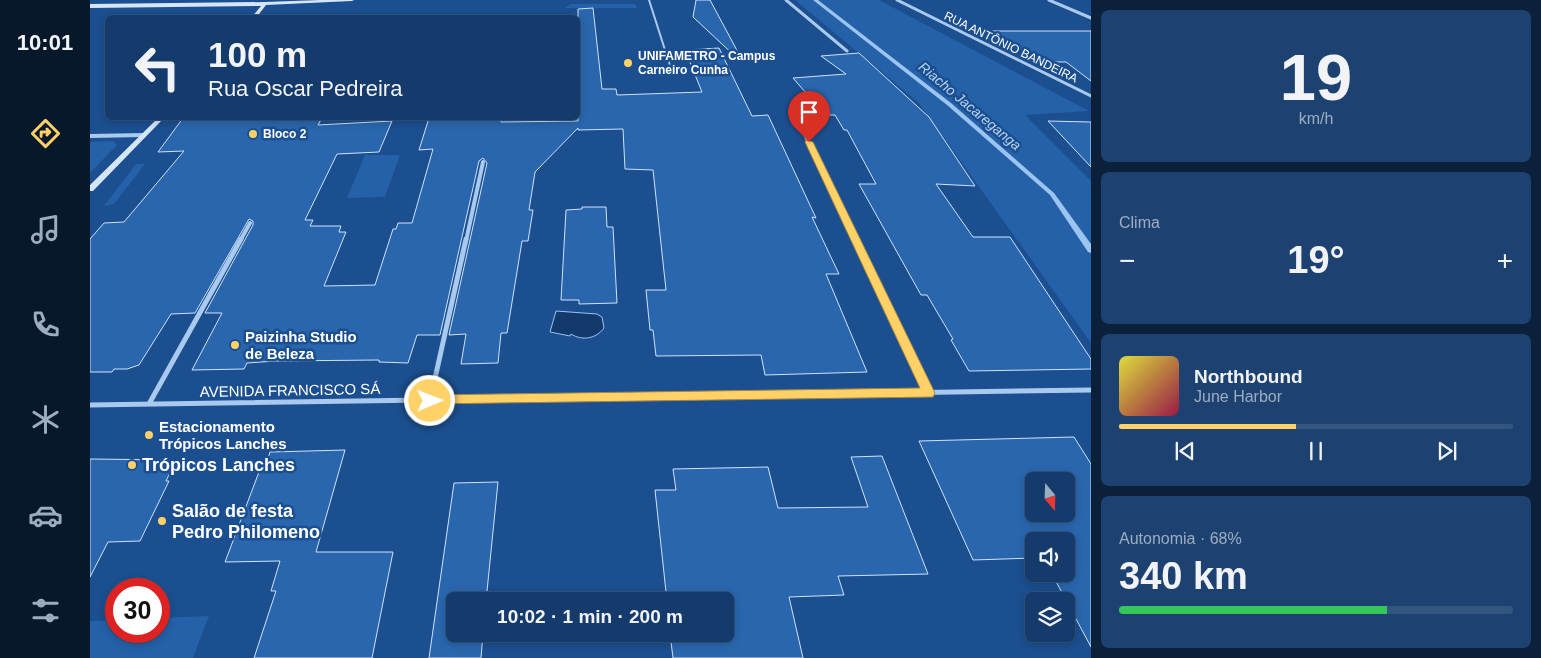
<!DOCTYPE html>
<html lang="pt">
<head>
<meta charset="utf-8">
<style>
	body { margin:0; font-family:Helvetica,sans-serif; background:#1d4271; color:#f1f3f6; height:100vh; display:flex; flex-direction:column; font-size:19px; white-space:nowrap }
	* { box-sizing:border-box; margin:0 }
	p { font-size:16px; color:#9dadc1 }
	.icon { flex:none; width:28px; height:28px; fill:none; stroke:currentColor; stroke-width:2; stroke-linecap:round; stroke-linejoin:round }
	.map { position:relative; flex:1; overflow:hidden }
	.panel { display:flex; flex-direction:column; gap:10px; padding:10px; background:#0b203b; width:450px }
	.panel>* { flex:none }
	.guide { position:absolute; left:15px; top:15px; width:475px; height:105px; border-radius:8px; box-shadow:0 2px 8px #0003,0 0 0 1px #33557e; background:#143b6b; color:#f1f3f6; overflow:hidden }
	.needle { width:32px; rotate:161deg }
	.fabs { position:absolute; left:935px; top:472px; display:grid; gap:10px }
	.fabs a { display:grid; place-items:center; width:50px; height:50px; border-radius:8px; background:#143b6b; box-shadow:0 2px 8px #0003,0 0 0 1px #33557e; font-size:25px }
	.speed { position:absolute; left:15px; top:578px; display:flex; gap:10px; font-size:25px; font-weight:700; text-align:center }
	.speed>* { display:grid; place-content:center; width:65px; height:65px; border-radius:50%; background:#143b6b; box-shadow:0 2px 8px #0003,0 0 0 1px #33557e; line-height:1 }
	.speed .limit { border:8px solid #d22; background:#fff; color:#111 }
	.pin { position:absolute; display:grid; place-items:center; width:42px; height:42px; color:#fff; margin:-51px -21px; border-radius:50% 50% 50% 0; rotate:-45deg; box-shadow:0 0 5px #0007 }
	.pin .icon { rotate:45deg }
	.me { position:absolute; width:55px; margin:-28px; rotate:89deg; stroke-linejoin:round; filter:drop-shadow(0 0 4px #0008) }
	.turn { display:flex; align-items:center; gap:18px; height:105px; padding:0 20px; font-size:22px }
	.turn .icon { width:65px; height:65px; stroke-width:2.5 }
	.turn b { display:block; font-size:35px; line-height:42px }
	.big { font-size:38px; font-weight:600; line-height:1.1 }
	.panel .tile { flex:1; display:flex; flex-direction:column; justify-content:center; gap:8px; min-width:0; padding:0 18px; border-radius:8px; background:#1d4271 }
	.panel .dial { align-items:center; gap:0 }
	.dial b { font-size:65px; line-height:1 }
	.song { display:flex; align-items:center; gap:15px }
	.cover { width:60px; height:60px; border-radius:8px; background:linear-gradient(135deg,hsl(60 70% 55%),hsl(340 70% 35%)) }
	.played { height:5px; border-radius:2px; background:linear-gradient(90deg,#ffd166 45%,#33557e 45%) }
	.keys { display:flex; justify-content:space-around; direction:ltr }
	.heat { display:flex; justify-content:space-between; align-items:center; font-size:28px; direction:ltr }
	.charge { height:8px; border-radius:4px; background:linear-gradient(90deg,#34c759 68%,#33557e 0) }
	.trip { position:absolute; left:356px; top:592px; width:288px; height:50px; border-radius:8px; background:#143b6b; box-shadow:0 2px 8px #0003,0 0 0 1px #33557e; font-weight:600; line-height:50px; text-align:center }
	main { display:flex; flex:1; min-height:0 }
	.dock { display:flex; flex-direction:column; width:90px; justify-content:space-around; align-items:center; background:#08182b; color:#9dadc1 }
	.dock .icon { width:35px; height:35px }
	.dock .active { color:#ffd166 }
	.dock b { font-size:22px; color:#f1f3f6 }
	.map>svg:first-child { display:block }
	.green { fill:#2461a8 }
	.water { fill:#123a6d; stroke:#9cc4f0 }
	.lines { fill:none; stroke-linecap:round; stroke-linejoin:round }
	.stream { fill:#9cc4f0; fill-rule:evenodd }
	.building { fill:#2a66ad; stroke:#cfe3fa; fill-rule:evenodd }
	.lane { stroke:#a9c9ee; stroke-width:2 }
	.street-far2 { stroke:#a9c9ee; stroke-width:3 }
	.street-far1 { stroke:#a9c9ee; stroke-width:4 }
	.street { stroke:#a9c9ee; stroke-width:5 }
	.secondary { fill:#d6e6fa; fill-rule:evenodd }
	.route { fill:#ffd166; stroke:#a68842 }
	.poi-dot { fill:#ffd166; stroke:#1b4f8f; stroke-width:2 }
	.labels { text-anchor:middle; dominant-baseline:central; stroke-width:5; stroke-linejoin:round; paint-order:stroke }
	.far-street-label { font-size:12px; fill:#fff; stroke:#1b4f8f }
	.far-poi-label { font-size:12px; font-weight:bold; fill:#fff; stroke:#1b4f8f; text-anchor:start }
	.far-water-label { font-size:14px; font-style:italic; fill:#b5d3f5; stroke:#1b4f8f }
	.poi-label { font-size:15px; font-weight:bold; fill:#fff; stroke:#1b4f8f; text-anchor:start }
	.street-label { font-size:15px; fill:#fff; stroke:#1b4f8f }
	.near-poi-label { font-size:18px; font-weight:bold; fill:#fff; stroke:#1b4f8f; text-anchor:start }
</style>
</head>
<body>
<main>
<nav class="dock">
<b>10:01</b>
<svg class="icon active" aria-label="directions" viewBox="0 0 24 24"><path d="M12 3l9 9-9 9-9-9zM9 14v-3h6M13 9l2 2-2 2"/></svg>
<svg class="icon" aria-label="music" viewBox="0 0 24 24"><path d="M9 18V5l10-2v13"/><circle cx="6" cy="18" r="3"/><circle cx="16" cy="16" r="3"/></svg>
<svg class="icon" aria-label="phone" viewBox="0 0 24 24"><path d="M5 4h4l2 5-3 2q2 4 5 5l2-3 5 2v4C11 20 4 13 5 4z"/></svg>
<svg class="icon" aria-label="climate" viewBox="0 0 24 24"><path d="M12 3v18M4 7l16 10M4 17L20 7"/></svg>
<svg class="icon" aria-label="car" viewBox="0 0 24 24"><path d="M5 17H2v-5l4-1 3-4h7l3 4 3 1v5h-3M9 17h6M6 11h13"/><circle cx="7" cy="17" r="2"/><circle cx="17" cy="17" r="2"/></svg>
<svg class="icon" aria-label="filters" viewBox="0 0 24 24"><path d="M4 7h16M4 17h16"/><circle cx="9" cy="7" r="2"/><circle cx="15" cy="17" r="2"/></svg>
</nav>
<div class="map">
<svg width="1001" height="658" viewBox="0 0 1001 658">
	<rect width="100%" height="100%" fill="#1b4f8f"/>
	<path class="green" d="M705,0H789L999,111L935,115L1001,181V343L829,103Z
		M481,4H545L547,8H475Z
		M23,141L27,145L0,173V142Z
		M275,155H310L295,197L257,198Z
		M46,164H55L24,204L14,206Z
		M119,616L103,658H0V621L26,620V631H69V618Z"/>
	<path class="water" d="M466,311L507,314L512,317L514,328C506,339 492,341 481,334L480,336L460,332Z"/>
	<g class="lines">
		<path class="stream" d="M723,0H728L861,103L964,193L1001,244V253L998,252L960,195L857,105Z"/>
	</g>
	<path class="building" d="M606,0H620L650,56L647,58L603,17Z
		M503,8L512,89H526L527,95L612,92L595,50L629,48L662,116L678,115L726,218L722,217L749,274H736L777,372L675,375L671,355L566,356L563,330H560L556,290H576L563,170L535,169L533,129L488,130V128L445,172L439,210H443L438,241H432L417,333H411L408,363L371,364L376,334L359,335L397,163L393,158L389,161L350,335H327L318,363L289,362V360L186,361L157,363L154,369L102,370L132,313H115L163,225V221L159,219L105,313L81,314L49,365L37,369H24L22,372H0V239L14,223L34,222L94,151L68,152L93,118H232L228,125L302,121L289,152L247,154L215,220H223L220,226H251L249,232H256L234,286L285,285L303,229H306L308,223H322L343,149L329,150L339,118H411V122L488,121V9Z
		M892,31H1001V81L976,62H956L948,55H940Z
		M769,53L839,117L885,186L846,184L883,237H920L1001,359V369L879,371L861,340L863,339L837,295H831L769,184H786L757,130H754L745,115H735L703,78L756,74L731,56Z
		M958,121L1001,122V167Z
		M492,207H516L517,227H523L527,303L489,304V300H471L476,210L492,209Z
		M984,437L1001,464V647L962,574H976V541H944V558L883,560L829,441ZM944,481H976V514H944Z
		M255,450L226,552H303L282,658H164L186,591H181L190,561L135,562L172,464H176L180,452Z
		M792,456L838,574L748,576L754,595L699,597L713,658H583L580,634H635V601H577L565,490H586L583,469L678,467L688,508L778,507L761,457Z
		M0,459L86,460L76,481H79L50,541L18,542L0,577Z
		M408,482L396,601H365V634H393L391,658H339L364,483Z"/>
	<g class="lines">
		<path class="lane" d="M559,0L583,75"/>
		<path class="street-far2" d="M696,0L757,51
			M807,0L1001,96
			M959,0L1001,18"/>
		<path class="street-far1" d="M710,124L765,241
			M0,136L54,135
			M150,241L160,223
			M376,241L393,162"/>
		<path class="street" d="M765,239L838,393
			M340,401L376,239
			M59,404L151,239
			M0,405L1001,390"/>
		<path class="secondary" d="M230,0H264L262,1L176,5L166,18H161L171,6L0,8V4L175,2Z
			M68,118H74L3,191H0V185Z"/>
	</g>
	<path class="route" d="M716,140L723,142L845,393L843,397L336,404L334,401L336,397L340,395L830,388L715,142Z"/>
	<g class="poi-dot">
		<circle cx="538" cy="63" r="5"/>
		<circle cx="163" cy="134" r="5"/>
		<circle cx="145" cy="345" r="5"/>
		<circle cx="59" cy="435" r="5"/>
		<circle cx="42" cy="465" r="5"/>
		<circle cx="72" cy="521" r="5"/>
	</g>
	<g class="labels">
		<g class="far-street-label">
			<text transform="translate(921 47) rotate(26)">RUA ANTÔNIO BANDEIRA</text>
		</g>
		<g class="far-poi-label">
			<text x="548" y="56">UNIFAMETRO - Campus<tspan x="548" dy="14">Carneiro Cunha</tspan></text>
			<text x="173" y="134">Bloco 2</text>
		</g>
		<g class="far-water-label">
			<text transform="translate(880 106) rotate(40)">Riacho Jacareganga</text>
		</g>
		<g class="poi-label">
			<text x="155" y="336">Paizinha Studio<tspan x="155" dy="17">de Beleza</tspan></text>
			<text x="69" y="426">Estacionamento<tspan x="69" dy="17">Trópicos Lanches</tspan></text>
		</g>
		<g class="street-label">
			<text transform="translate(200 390) rotate(-1)">AVENIDA FRANCISCO SÁ</text>
		</g>
		<g class="near-poi-label">
			<text x="52" y="465">Trópicos Lanches</text>
			<text x="82" y="511">Salão de festa<tspan x="82" dy="21">Pedro Philomeno</tspan></text>
		</g>
	</g>
</svg>
<div class="fabs">
<a><svg class="needle" viewBox="-14 -14 28 28"><path d="M0-13l5 13h-10z" fill="#e53935"/><path d="M0 13l5-13h-10z" fill="#9dadc1"/></svg></a>
<a><svg class="icon" aria-label="sound" viewBox="0 0 24 24"><path d="M4 9h4l5-4v14l-5-4H4zM17 9q2 3 0 6"/></svg></a>
<a><svg class="icon" aria-label="layers" viewBox="0 0 24 24"><path d="M12 4l9 5-9 5-9-5zM3 14l9 5 9-5"/></svg></a>
</div>
<div class="speed"><div class="limit">30</div></div>
<div class="pin" style="left:719px;top:142px;background:#d93025"><svg class="icon" aria-label="arrive" viewBox="0 0 24 24"><path d="M6 21V4h12l-3 4 3 4H6"/></svg></div>
<svg class="me" style="left:340px;top:401px" viewBox="-20 -20 40 40"><circle r="17" fill="#ffd166" stroke="#fff" stroke-width="3"/><path d="M0-11L8 9 0 5-8 9z" fill="#fff"/></svg>
<div class="trip">10:02 · 1 min · 200 m</div>
<div class="guide">
<div class="turn"><svg class="icon" aria-label="left" viewBox="0 0 24 24"><path d="M17 20v-9H6M10 6l-5 5 5 5"/></svg><div><b>100 m</b>Rua Oscar Pedreira</div></div>
</div>
</div>
<section class="panel">
<div class="tile dial"><b>19</b><p>km/h</p></div>
<div class="tile"><p>Clima</p>
<div class="heat"><a>−</a><b class="big">19°</b><a>+</a></div>
</div>
<div class="tile">
<div class="song"><i class="cover"></i><div><b>Northbound</b><p>June Harbor</p></div></div>
<div class="played"></div>
<div class="keys"><svg class="icon" aria-label="previous" viewBox="0 0 24 24"><path d="M18 5L8 12l10 7zM5 5v14"/></svg><svg class="icon" aria-label="pause" viewBox="0 0 24 24"><path d="M8 5v14M16 5v14"/></svg><svg class="icon" aria-label="next" viewBox="0 0 24 24"><path d="M6 5l10 7-10 7zM19 5v14"/></svg></div>
</div>
<div class="tile"><p>Autonomia · 68%</p><b class="big">340 km</b><div class="charge"></div></div>
</section>
</main>
</body>
</html>
